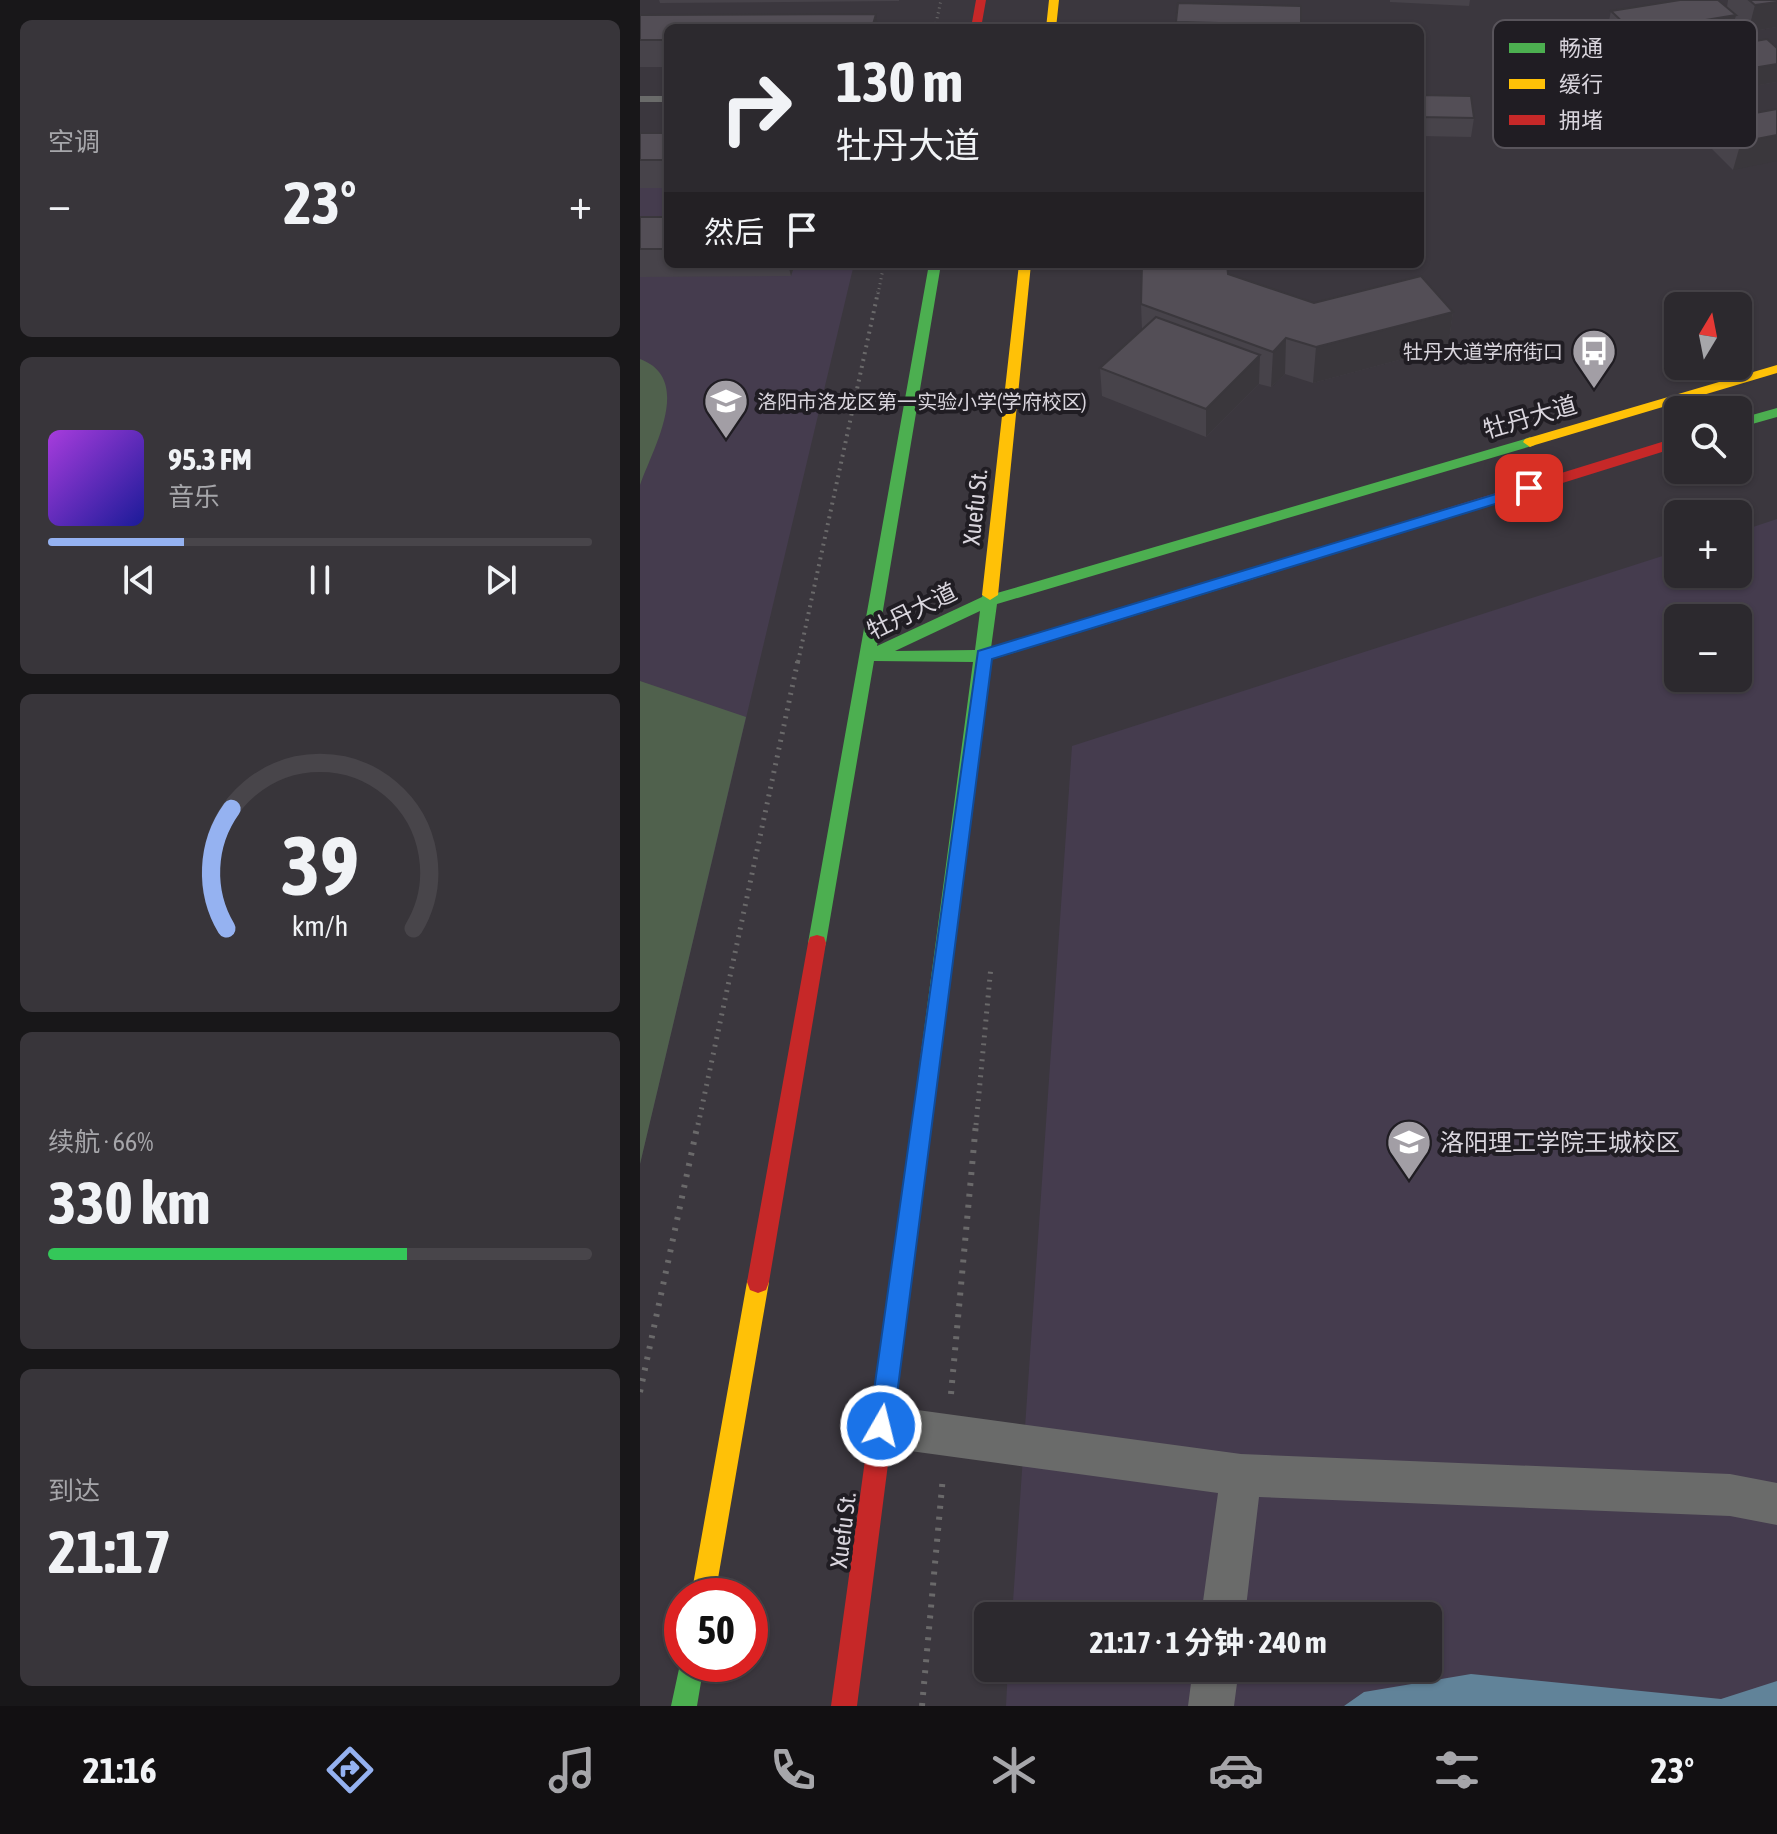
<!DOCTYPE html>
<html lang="zh">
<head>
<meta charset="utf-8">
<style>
	body { margin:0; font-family:"Asap Condensed","Noto Sans SC",sans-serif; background:#38353a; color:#f1f3f6; height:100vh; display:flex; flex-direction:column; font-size:30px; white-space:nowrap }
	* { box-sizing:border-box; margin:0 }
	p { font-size:26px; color:#a6a6aa }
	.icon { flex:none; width:44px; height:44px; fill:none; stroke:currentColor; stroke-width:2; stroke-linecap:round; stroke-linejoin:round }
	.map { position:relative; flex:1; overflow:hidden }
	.side { display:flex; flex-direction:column; gap:20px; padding:20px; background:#181719; width:640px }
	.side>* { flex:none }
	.hud { position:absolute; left:24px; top:24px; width:760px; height:244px; border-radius:12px; box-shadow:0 2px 6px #0004,0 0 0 2px #48454a; background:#2c292e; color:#f1f3f6; overflow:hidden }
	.needle { width:52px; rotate:10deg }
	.buttons { position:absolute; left:1024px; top:292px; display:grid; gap:16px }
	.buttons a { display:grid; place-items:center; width:88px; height:88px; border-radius:12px; background:#2c292e; box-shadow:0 2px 6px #0004,0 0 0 2px #48454a; font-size:40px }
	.speed { position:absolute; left:24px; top:1578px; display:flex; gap:16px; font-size:40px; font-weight:700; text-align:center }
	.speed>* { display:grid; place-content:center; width:104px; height:104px; border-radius:50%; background:#2c292e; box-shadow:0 2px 6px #0004,0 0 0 2px #48454a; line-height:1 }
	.speed .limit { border:12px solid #d22; background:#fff; color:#111 }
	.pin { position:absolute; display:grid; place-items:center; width:68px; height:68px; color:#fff; margin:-34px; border-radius:16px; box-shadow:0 4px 12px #0006 }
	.me { position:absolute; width:88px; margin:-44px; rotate:8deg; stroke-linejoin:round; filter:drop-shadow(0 0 6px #0008) }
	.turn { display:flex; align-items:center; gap:28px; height:168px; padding:0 40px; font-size:36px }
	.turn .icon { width:104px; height:104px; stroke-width:2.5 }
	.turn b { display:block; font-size:56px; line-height:68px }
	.then { display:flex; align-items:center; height:76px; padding:0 40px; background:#0003; gap:16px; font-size:30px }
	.big { font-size:60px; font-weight:700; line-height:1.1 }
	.side .widget { flex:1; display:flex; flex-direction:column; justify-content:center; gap:12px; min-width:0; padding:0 28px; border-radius:12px; background:#38353a }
	.side .dial { align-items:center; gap:0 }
	.dial svg { height:208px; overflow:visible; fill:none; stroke:#48454a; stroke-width:7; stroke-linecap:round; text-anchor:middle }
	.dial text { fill:#f1f3f6; stroke:none }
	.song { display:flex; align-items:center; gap:24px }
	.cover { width:96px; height:96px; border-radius:12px; background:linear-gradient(135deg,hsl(280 70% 55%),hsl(240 70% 35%)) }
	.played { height:8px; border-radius:4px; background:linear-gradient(90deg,#95b2f1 25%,#48454a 25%) }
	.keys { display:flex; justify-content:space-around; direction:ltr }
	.heat { display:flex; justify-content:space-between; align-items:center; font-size:44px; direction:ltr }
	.charge { height:12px; border-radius:6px; background:linear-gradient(90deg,#34c759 66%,#48454a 0) }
	.trip { position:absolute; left:334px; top:1602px; width:468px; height:80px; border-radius:12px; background:#2c292e; box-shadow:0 2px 6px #0004,0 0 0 2px #48454a; font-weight:700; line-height:80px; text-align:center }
	.menu { display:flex; height:128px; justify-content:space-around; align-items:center; background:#121012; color:#a6a6aa }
	.menu .icon { width:56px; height:56px }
	.menu .current { color:#95b2f1 }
	.menu b { font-size:36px; color:#f1f3f6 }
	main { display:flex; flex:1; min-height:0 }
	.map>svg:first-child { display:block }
	.built { fill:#453c4e; fill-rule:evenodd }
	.green { fill:#50614d }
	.water { fill:#618399 }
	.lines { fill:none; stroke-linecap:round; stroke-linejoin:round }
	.path-far3 { stroke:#6a696a; stroke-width:3; stroke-dasharray:1 4; stroke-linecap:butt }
	.path-far2 { stroke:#6a696a; stroke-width:4; stroke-dasharray:2 5; stroke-linecap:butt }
	.path-far1 { stroke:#6a696a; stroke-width:5; stroke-dasharray:2 6; stroke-linecap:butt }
	.path { stroke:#6a696a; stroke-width:6; stroke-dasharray:3 8; stroke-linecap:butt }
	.lane { fill:#6a6b6a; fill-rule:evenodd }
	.street { fill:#6a6b6a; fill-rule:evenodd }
	.fast { fill:#4caf50; fill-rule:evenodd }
	.slow { fill:#ffc107; fill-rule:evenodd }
	.jam { fill:#c62828; fill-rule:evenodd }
	.wall { fill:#47434a }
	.shaded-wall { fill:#3a373c }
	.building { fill:#534e56; stroke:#3a373c; stroke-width:2 }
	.route { fill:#1a73e8; stroke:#114b97; stroke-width:2 }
	.labels { text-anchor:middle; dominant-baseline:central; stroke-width:8; stroke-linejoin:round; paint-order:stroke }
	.far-poi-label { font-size:20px; fill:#d9d5dd; stroke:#201d23; text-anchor:end }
	.street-label { font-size:24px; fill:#d9d5dd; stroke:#201d23 }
	.poi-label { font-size:24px; fill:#d9d5dd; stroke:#201d23; text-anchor:start }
	.key { fill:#201d23; stroke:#58545b; stroke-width:2 }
	.key-label { font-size:22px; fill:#d9d5dd }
</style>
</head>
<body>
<main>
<section class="side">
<div class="widget"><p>空调</p>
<div class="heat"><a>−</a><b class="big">23°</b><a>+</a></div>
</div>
<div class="widget">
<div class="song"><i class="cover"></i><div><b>95.3 FM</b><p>音乐</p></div></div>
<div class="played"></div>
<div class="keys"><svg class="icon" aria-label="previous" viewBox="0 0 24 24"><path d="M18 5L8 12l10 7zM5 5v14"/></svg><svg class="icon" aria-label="pause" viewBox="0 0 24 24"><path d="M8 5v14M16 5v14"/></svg><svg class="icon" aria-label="next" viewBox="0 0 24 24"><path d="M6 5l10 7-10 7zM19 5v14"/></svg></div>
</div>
<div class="widget dial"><svg viewBox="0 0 100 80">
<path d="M14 69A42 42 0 1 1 86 69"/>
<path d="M14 69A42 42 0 0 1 16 23" stroke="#95b2f1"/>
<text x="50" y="56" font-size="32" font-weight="700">39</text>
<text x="50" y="72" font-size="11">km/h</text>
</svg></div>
<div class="widget"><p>续航 · 66%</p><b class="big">330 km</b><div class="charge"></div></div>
<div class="widget"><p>到达</p><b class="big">21:17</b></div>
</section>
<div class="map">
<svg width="1137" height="1706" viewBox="0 0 1137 1706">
	<rect width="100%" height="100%" fill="#3b373e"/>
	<path class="built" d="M0,135L28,136V264H214L0,1164Z
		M1137,519V1706H366L368,1668H788V1616H372L432,746L1038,551V574H1098V532ZM1038,618H1098V678H1038Z"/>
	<path class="green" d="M0,359C54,379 13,448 0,485Z
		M0,681L106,717L0,1164Z"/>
	<path class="water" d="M831,1674L1081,1699L1137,1681V1706H704L724,1692Z"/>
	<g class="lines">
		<path class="path-far3" d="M295,28L301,0
			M238,294L244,264"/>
		<path class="path-far2" d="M158,662L238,292"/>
		<path class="path-far1" d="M58,1125L158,660
			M336,1125L351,966"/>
		<path class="path" d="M0,1392L58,1123
			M311,1394L336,1123
			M282,1706L303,1476"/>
		<path class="lane" d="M0,96H28V102H0Z"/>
		<path class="street" d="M241,1405L601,1454L1090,1474L1137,1483V1525L1090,1516L619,1497L605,1616H561L578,1493L241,1447L226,1441L220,1426L226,1411Z
			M553,1668H599L594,1706H548Z"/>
		<path class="fast" d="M289,264H301L237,646L342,597L344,591L350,590L357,593L885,439L890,437L897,442L895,445L357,604L351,648L631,563L639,568L636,572L350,660L293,1113L290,1119L283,1122L276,1119L273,1113L333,662L234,661L186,943L184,949L177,951L170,949L168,943ZM340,611L335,650L255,651Z
			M1137,408V417L1098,428V419Z
			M42,1655V1664H64L57,1706H31Z"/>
		<path class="slow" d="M409,0H419L416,28H406Z
			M379,264H391L358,595L350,600L342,595Z
			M1137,365V373L895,445L890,447L883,442L885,439Z
			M118,1271L126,1274L129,1282L75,1596H51L107,1282L110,1274Z"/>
		<path class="jam" d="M336,0H346L341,28H331Z
			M1038,437V447L636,572L631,573L623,568L626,564Z
			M177,935L184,937L186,943L129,1282L126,1290L118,1293L110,1290L107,1282L168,943L170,937Z
			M283,1104L290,1107L293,1113L217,1706H191L273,1113L276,1107Z"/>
	</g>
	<path class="wall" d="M19,0H259V1L20,3Z
		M750,0H830L829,6L750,2Z
		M1088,0H1137V27L1108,32L1094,20L1091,34L989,50L967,30L971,11L1087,7Z
		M661,6V28H536V22Z
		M0,15L28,28V67H0Z
		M1137,48V82L1042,98L1019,76L1023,57Z
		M780,95L834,118L831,137L780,136Z
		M1137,109L1093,170L1070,147L1077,120Z
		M0,133H28V188H0Z
		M0,217H28V264H155L151,276L0,277Z
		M588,274L674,303L813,312L808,347L673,383L645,374L631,387L619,384L566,437L462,396L460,368L502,330L501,304Z"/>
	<path class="shaded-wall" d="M1137,2V27L1108,32L1115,5Z
		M236,14L238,28H232Z
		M1096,15L1091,34L989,50L993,32Z
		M1137,64V82L1042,98L1047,79Z
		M1137,135V161L1093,170L1101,142Z
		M148,264H155L151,276Z
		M813,312L808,347L673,383L676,347Z
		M646,338L645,374L631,387L633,352Z
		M620,355L619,384L566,437V409Z"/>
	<path class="building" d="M1040,0H1078L1096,15L993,32L971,11Z
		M1109,0H1137V2L1115,5Z
		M538,3L661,6V25L536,22Z
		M236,14L232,28H28V40H0V15Z
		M1127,39L1137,48V64L1047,79L1023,57Z
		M780,95L831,96L834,118L780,117Z
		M1137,109V135L1101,142L1077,120Z
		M0,133H28V160H0Z
		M0,217H28V249H0Z
		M502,264H587L588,274L674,303L781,276L813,312L676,347L646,338L633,352L501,304Z
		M516,317L620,355L566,409L460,368Z"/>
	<path class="route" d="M889,484L894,485V492L352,659L253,1426L249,1434L241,1437L233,1434L229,1426L338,651Z"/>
	<defs>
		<g id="bus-pin" transform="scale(2.3)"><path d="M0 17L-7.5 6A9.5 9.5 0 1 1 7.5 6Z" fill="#a29ea5" stroke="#201d23"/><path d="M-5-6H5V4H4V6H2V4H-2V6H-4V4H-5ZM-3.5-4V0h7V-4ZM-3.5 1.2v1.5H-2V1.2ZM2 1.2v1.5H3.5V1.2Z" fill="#fff"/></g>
		<g id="school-pin" transform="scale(2.3)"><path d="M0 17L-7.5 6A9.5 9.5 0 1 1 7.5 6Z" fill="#a29ea5" stroke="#201d23"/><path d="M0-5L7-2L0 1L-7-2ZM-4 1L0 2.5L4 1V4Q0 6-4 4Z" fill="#fff"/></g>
		<g id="university-pin" transform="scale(2.3)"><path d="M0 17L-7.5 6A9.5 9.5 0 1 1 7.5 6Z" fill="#a29ea5" stroke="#201d23"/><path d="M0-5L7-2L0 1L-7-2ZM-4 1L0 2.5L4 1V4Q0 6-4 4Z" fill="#fff"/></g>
	</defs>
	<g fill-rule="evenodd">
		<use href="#bus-pin" x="954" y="351"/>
		<use href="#school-pin" x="86" y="401"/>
		<use href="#university-pin" x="769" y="1142"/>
	</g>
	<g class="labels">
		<g class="far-poi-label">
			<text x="923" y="351">牡丹大道学府街口</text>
			<text x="117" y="401" text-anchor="start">洛阳市洛龙区第一实验小学(学府校区)</text>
		</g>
		<g class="street-label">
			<text transform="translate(890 417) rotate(-16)">牡丹大道</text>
			<text transform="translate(335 507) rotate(-84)">Xuefu St.</text>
			<text transform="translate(272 611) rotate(-26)">牡丹大道</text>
			<text transform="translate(203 1530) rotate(-83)">Xuefu St.</text>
		</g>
		<g class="poi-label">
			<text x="800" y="1142">洛阳理工学院王城校区</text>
		</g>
	</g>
	<rect x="853" y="20" width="264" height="128" rx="12" class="key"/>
	<rect x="869" y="43" width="36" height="10" fill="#4caf50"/>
	<rect x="869" y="79" width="36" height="10" fill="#ffc107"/>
	<rect x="869" y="115" width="36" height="10" fill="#c62828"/>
	<g class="key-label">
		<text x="919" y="56">畅通</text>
		<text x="919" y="92">缓行</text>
		<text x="919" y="128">拥堵</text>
	</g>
</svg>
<div class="buttons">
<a><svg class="needle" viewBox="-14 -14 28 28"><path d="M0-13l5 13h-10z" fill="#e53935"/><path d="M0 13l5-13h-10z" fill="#a6a6aa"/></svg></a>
<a><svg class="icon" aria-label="search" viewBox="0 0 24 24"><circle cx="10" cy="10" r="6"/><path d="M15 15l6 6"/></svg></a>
<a>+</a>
<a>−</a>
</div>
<div class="speed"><div class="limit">50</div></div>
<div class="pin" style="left:889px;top:488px;background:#d93025"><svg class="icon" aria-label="arrive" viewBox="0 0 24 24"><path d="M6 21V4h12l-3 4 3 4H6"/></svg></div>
<svg class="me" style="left:241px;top:1426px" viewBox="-20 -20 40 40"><circle r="17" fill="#1a73e8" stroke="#fff" stroke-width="3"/><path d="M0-11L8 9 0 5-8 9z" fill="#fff"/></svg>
<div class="trip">21:17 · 1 分钟 · 240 m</div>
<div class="hud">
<div class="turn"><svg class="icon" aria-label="right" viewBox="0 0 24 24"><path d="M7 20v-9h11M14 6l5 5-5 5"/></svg><div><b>130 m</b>牡丹大道</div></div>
<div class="then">然后<svg class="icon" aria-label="arrive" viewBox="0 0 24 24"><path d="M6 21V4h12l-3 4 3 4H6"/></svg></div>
</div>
</div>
</main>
<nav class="menu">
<b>21:16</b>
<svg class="icon current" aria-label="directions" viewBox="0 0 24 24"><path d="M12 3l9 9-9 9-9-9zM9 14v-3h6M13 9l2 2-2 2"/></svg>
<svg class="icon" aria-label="music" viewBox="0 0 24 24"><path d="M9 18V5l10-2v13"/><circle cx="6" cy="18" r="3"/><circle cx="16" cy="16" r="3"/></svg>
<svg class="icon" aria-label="phone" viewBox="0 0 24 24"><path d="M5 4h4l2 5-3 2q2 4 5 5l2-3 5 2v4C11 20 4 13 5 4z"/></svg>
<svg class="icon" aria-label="climate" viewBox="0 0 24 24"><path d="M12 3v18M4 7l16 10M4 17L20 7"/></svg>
<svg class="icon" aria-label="car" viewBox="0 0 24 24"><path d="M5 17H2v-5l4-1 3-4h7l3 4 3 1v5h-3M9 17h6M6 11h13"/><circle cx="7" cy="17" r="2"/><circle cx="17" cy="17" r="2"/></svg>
<svg class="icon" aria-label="filters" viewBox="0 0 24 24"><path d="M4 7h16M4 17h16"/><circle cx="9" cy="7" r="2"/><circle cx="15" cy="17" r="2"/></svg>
<b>23°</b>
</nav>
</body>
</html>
